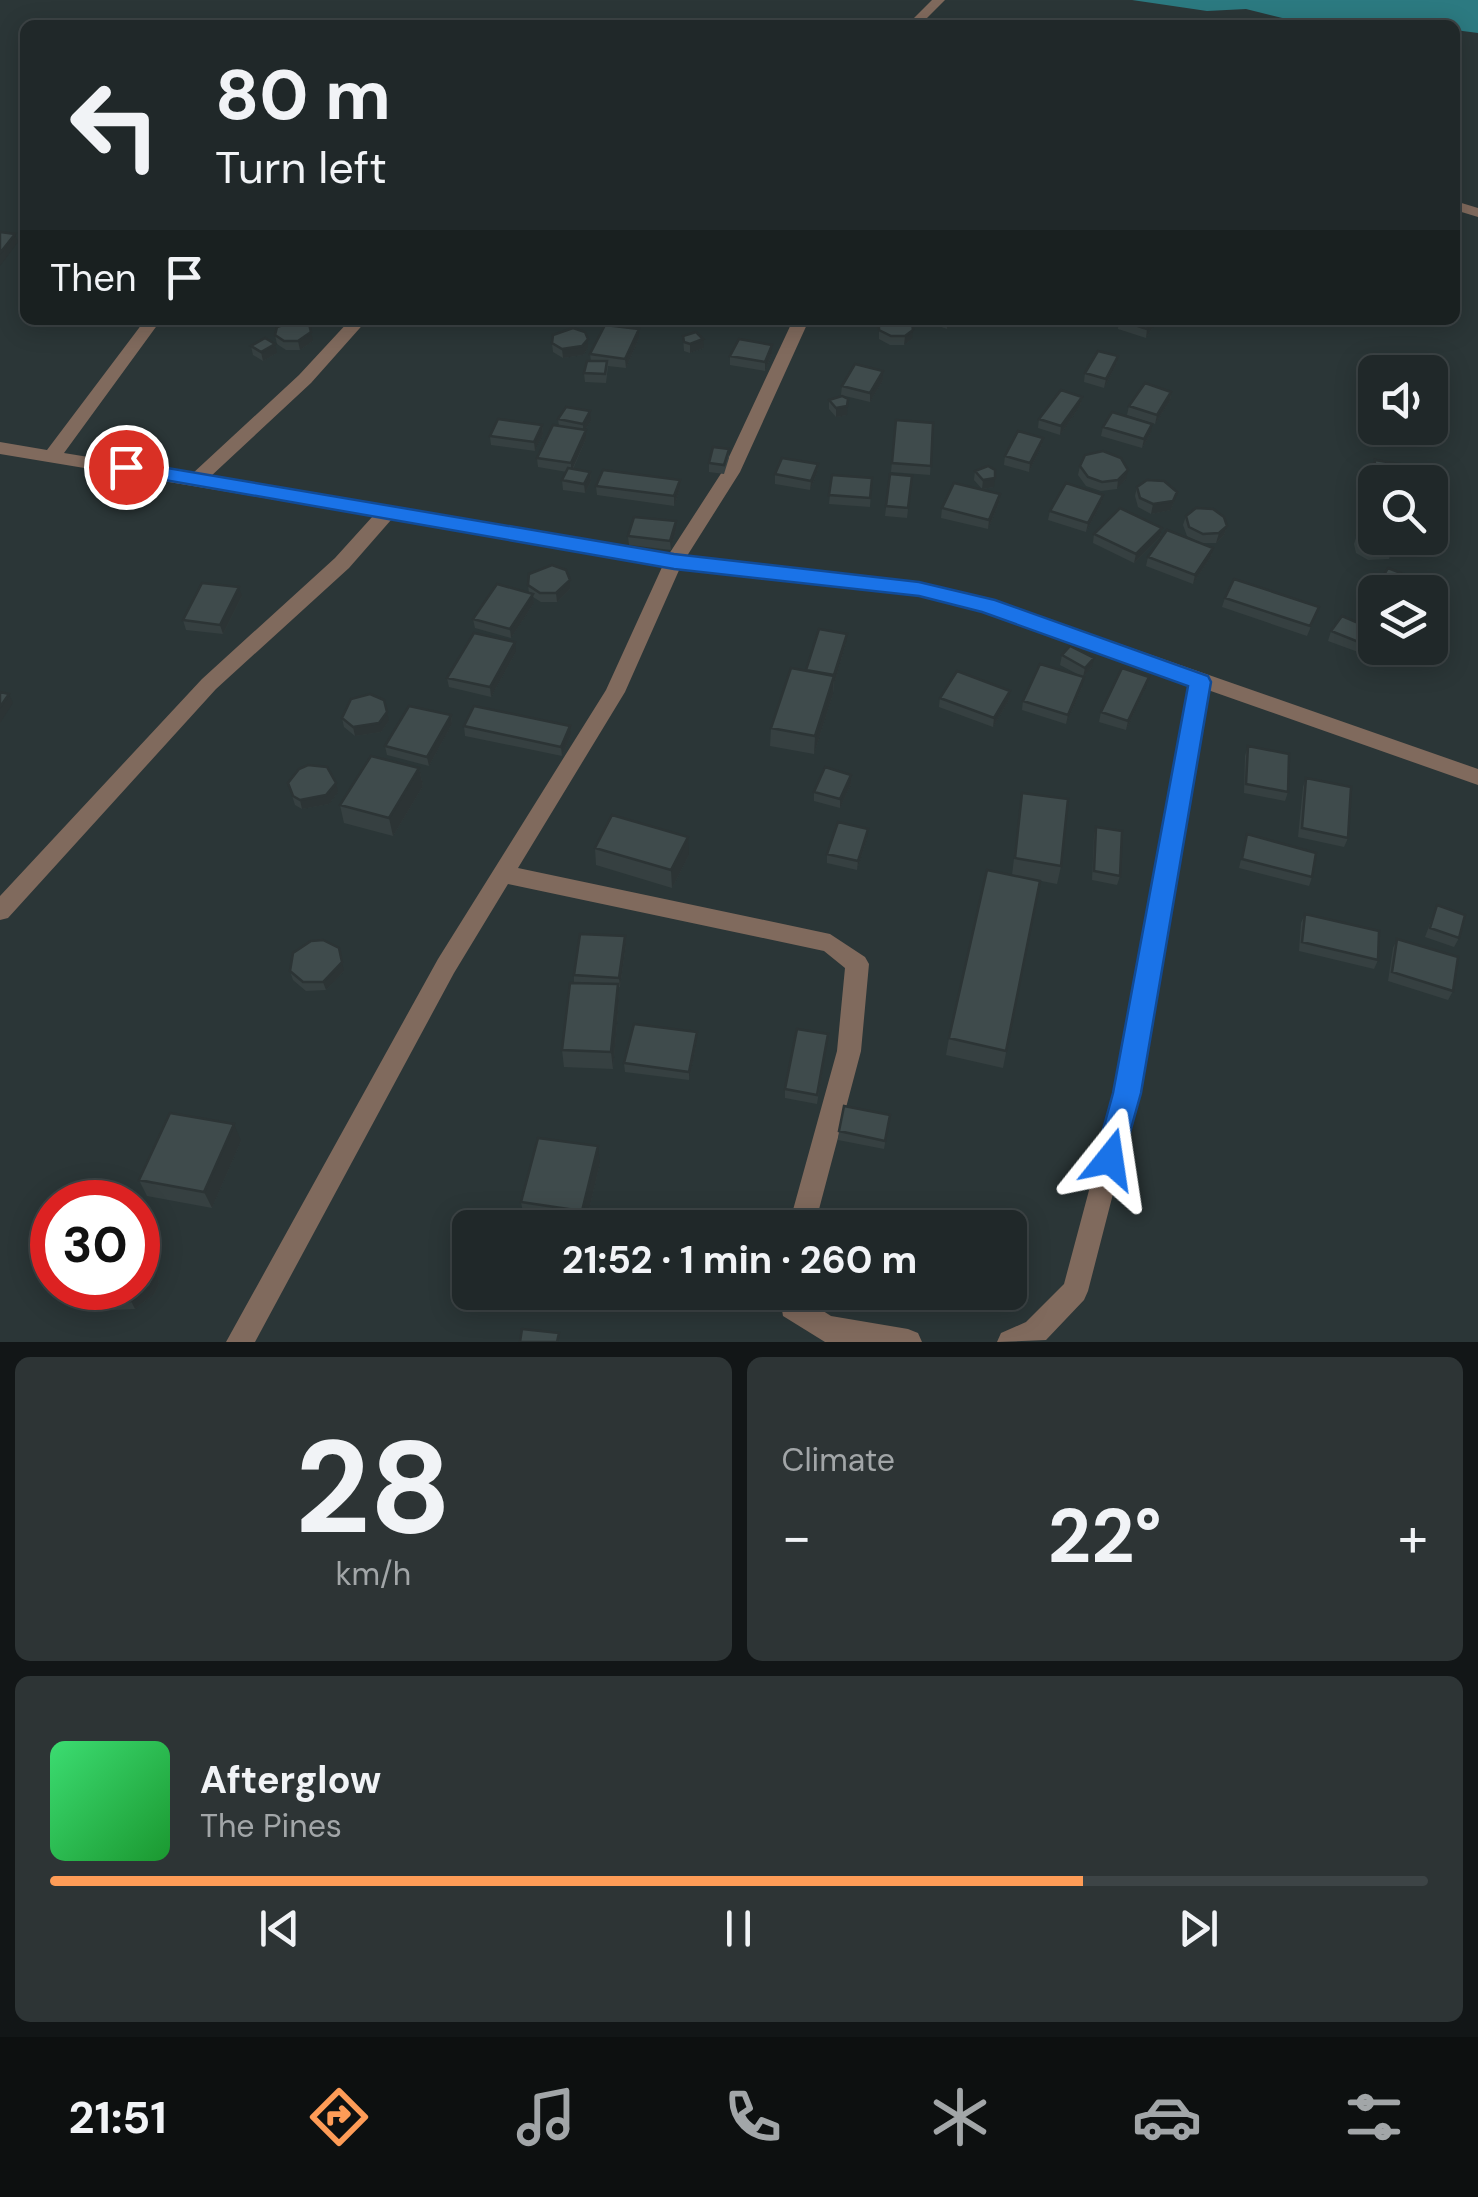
<!DOCTYPE html>
<html lang="en">
<head>
<meta charset="utf-8">
<style>
	body { margin:0; font-family:"DM Sans",sans-serif; background:#2d3435; color:#f1f3f6; height:100vh; display:flex; flex-direction:column; font-size:38px; white-space:nowrap }
	* { box-sizing:border-box; margin:0 }
	p { font-size:32px; color:#a2a6a8 }
	.icon { flex:none; width:55px; height:55px; fill:none; stroke:currentColor; stroke-width:2; stroke-linecap:round; stroke-linejoin:round }
	.map { position:relative; height:1342px; overflow:hidden }
	.panel { display:flex; flex-direction:column; gap:15px; padding:15px; background:#121617; flex:1 }
	.panel>* { flex:none }
	.guide { position:absolute; left:20px; top:20px; width:1440px; height:305px; border-radius:15px; box-shadow:0 5px 25px #0003,0 0 0 2px #3d4446; background:#202829; color:#f1f3f6; overflow:hidden }
	.fabs { position:absolute; left:1358px; top:355px; display:grid; gap:20px }
	.fabs a { display:grid; place-items:center; width:90px; height:90px; border-radius:15px; background:#202829; box-shadow:0 5px 25px #0003,0 0 0 2px #3d4446; font-size:50px }
	.speed { position:absolute; left:30px; top:1180px; display:flex; gap:20px; font-size:50px; font-weight:700; text-align:center }
	.speed>* { display:grid; place-content:center; width:130px; height:130px; border-radius:50%; background:#202829; box-shadow:0 5px 25px #0003,0 0 0 2px #3d4446; line-height:1 }
	.speed .limit { border:15px solid #d22; background:#fff; color:#111 }
	.pin { position:absolute; display:grid; place-items:center; width:85px; height:85px; color:#fff; margin:-42px; border:5px solid #fff; border-radius:50%; box-shadow:0 2px 10px #0007 }
	.me { position:absolute; width:110px; margin:-55px; rotate:15deg; stroke-linejoin:round; filter:drop-shadow(0 0 8px #0008) }
	.turn { display:flex; align-items:center; gap:35px; height:210px; padding:0 30px; font-size:45px }
	.turn .icon { width:130px; height:130px; stroke-width:2.5 }
	.turn b { display:block; font-size:70px; line-height:85px }
	.then { display:flex; align-items:center; height:95px; padding:0 30px; background:#0003; gap:20px; font-size:38px }
	.big { font-size:75px; font-weight:700; line-height:1.1 }
	.panel .widget { flex:1; display:flex; flex-direction:column; justify-content:center; gap:15px; min-width:0; padding:0 35px; border-radius:15px; background:#2d3435 }
	.panel .dial { align-items:center; gap:0 }
	.dial b { font-size:130px; line-height:1 }
	.song { display:flex; align-items:center; gap:30px }
	.cover { width:120px; height:120px; border-radius:15px; background:linear-gradient(135deg,hsl(140 70% 55%),hsl(130 70% 35%)) }
	.played { height:10px; border-radius:5px; background:linear-gradient(90deg,#fe9c57 75%,#3d4446 75%) }
	.keys { display:flex; justify-content:space-around; direction:ltr }
	.heat { display:flex; justify-content:space-between; align-items:center; font-size:55px; direction:ltr }
	.panel .tiles { flex:1; display:grid; gap:15px; grid-template-columns:1fr 1fr }
	.widget:last-child { grid-column:span 2 }
	.trip { position:absolute; left:452px; top:1210px; width:575px; height:100px; border-radius:15px; background:#202829; box-shadow:0 5px 25px #0003,0 0 0 2px #3d4446; font-weight:700; line-height:100px; text-align:center }
	.menu { display:flex; height:160px; justify-content:space-around; align-items:center; background:#0d1010; color:#a2a6a8 }
	.menu .icon { width:70px; height:70px }
	.menu .on { color:#fe9c57 }
	.menu b { font-size:45px; color:#f1f3f6 }
	.map>svg:first-child { display:block }
	.water { fill:#2c7a81 }
	.lines { fill:none; stroke-linecap:round; stroke-linejoin:round }
	.street { fill:#806a5d; fill-rule:evenodd }
	.wall { fill:#364041 }
	.shaded-wall { fill:#2c3435 }
	.building { fill:#3f4b4c; stroke:#2c3435; stroke-width:2.5 }
	.route { fill:#1a73e8; stroke:#114b97; stroke-width:2.5 }
</style>
</head>
<body>
<div class="map">
<svg width="1478" height="1342" viewBox="0 0 1478 1342">
	<rect width="100%" height="100%" fill="#2b3637"/>
	<path class="water" d="M1132,0H1478V33L1455,30V25L1307,24L1246,9L1207,11Z"/>
	<g class="lines">
		<path class="street" d="M932,0H945L920,25H907Z
			M1455,201L1478,208V217L1455,210Z
			M145,320H161L64,453L192,474L299,375L350,320H367L311,383L210,477L669,554L722,472L793,320H809L740,472L687,556L919,582L994,600L1478,769V785L1208,690L1139,1093L1088,1291L1084,1300L1046,1340L997,1342L1001,1333L1026,1322L1064,1284L1115,1093L1189,684L983,611L919,596L680,568L625,692L518,868L830,934L865,957L869,964L861,1051L814,1228H788L837,1051L845,968L824,951L508,884L454,973L255,1342H226L438,959L606,690L663,565L391,520L349,568L216,689L8,918L0,920V896L202,679L335,558L373,516L0,454V442L47,450Z
			M779,1292H805L806,1300L831,1316L908,1329L918,1333L922,1342H825L783,1316Z"/>
	</g>
	<path class="wall" d="M931,320H955L947,329L930,323Z
		M1119,320H1158L1146,338L1118,329Z
		M879,322L912,339L904,345H890L879,339Z
		M275,335L313,341L300,350H286L277,344Z
		M683,336L704,348L690,353L684,351Z
		M639,338L626,368L608,366L606,383L585,382L584,373L591,361L590,354Z
		M552,343L588,348L583,355L563,358L553,352Z
		M251,346L277,353L263,361L253,355Z
		M772,354L765,371L730,365V356Z
		M1118,356L1116,365L1104,388L1084,382L1085,373Z
		M883,371V380L870,402L841,395L842,386Z
		M1171,392L1170,401L1155,424L1127,415L1129,406Z
		M1082,397L1080,406L1060,435L1038,428L1039,419Z
		M829,400L847,415L836,417L829,409Z
		M558,419L591,421L585,430L586,439L573,469L590,472L591,481L585,493L563,490L562,480L567,472L538,467L537,458L559,426Z
		M896,420L933,423L930,475L891,472Z
		M542,425L543,434L535,451L491,445L490,436Z
		M1103,427L1151,433L1142,448L1101,436Z
		M1043,438L1041,447L1029,472L1004,465L1005,456Z
		M729,449V458L724,474L709,472V463Z
		M1375,460V516L1369,515L1372,469Z
		M818,464L817,473L810,490L775,484V474Z
		M1080,466L1126,479L1117,489L1101,491L1086,486L1078,475Z
		M975,471L994,487L982,489L974,480Z
		M890,474L912,476L907,518L885,516Z
		M832,475L872,478L870,507L829,504Z
		M596,486L680,489L674,506L597,495Z
		M1137,487L1177,492L1171,510L1151,514L1138,507L1135,496Z
		M1000,494L999,503L988,529L941,518L942,508Z
		M1103,495L1101,504L1086,532L1048,520L1050,511Z
		M1186,516L1227,526L1224,535L1216,543H1201L1187,536L1183,525Z
		M1162,528L1160,537L1134,563L1093,543L1094,534Z
		M676,530L671,550L629,545L628,536Z
		M1357,535L1395,540L1389,559L1368,560L1356,553L1354,544Z
		M1213,548L1211,557L1193,584L1146,566L1148,557Z
		M570,580V589L557,602H541L533,597L534,603L511,638L475,628L473,619L529,593L528,585Z
		M1375,592V616L1365,612Z
		M242,596L223,634L186,630L183,620Z
		M1225,598L1319,607L1307,636L1222,607Z
		M1370,628L1367,637L1358,652L1328,641L1331,631Z
		M846,643L834,684L833,694L814,754L770,746L771,728L806,671Z
		M516,652L491,697L449,687L447,678Z
		M1062,655L1092,667L1083,677L1060,665Z
		M1146,686L1126,730L1099,722L1101,712Z
		M1082,687L1066,724L1022,710L1023,701Z
		M940,698L1009,700L993,727L939,707Z
		M451,715L452,724L429,766L387,755L385,746Z
		M342,718L389,721L381,732L355,736L344,727Z
		M464,726L571,735L562,756L465,736Z
		M1248,746L1288,792L1285,801L1244,793L1245,756Z
		M419,768L423,786L393,836L344,823L340,805Z
		M851,775V784L840,808L814,801V792Z
		M1306,778L1348,838L1344,847L1298,837L1303,787Z
		M288,783L338,792L329,804L302,809L295,805Z
		M1022,793L1061,866L1057,884L1026,878L1040,881L1003,1068L946,1055L949,1038L1012,875Z
		M1096,827L1120,876L1117,885L1092,880L1094,836Z
		M1247,834L1312,877L1309,886L1239,868Z
		M867,838L857,870L827,863V854Z
		M595,848L689,855L672,888L596,865Z
		M1437,905L1459,938L1454,947L1425,937Z
		M1305,914L1378,960L1374,969L1299,951L1301,923Z
		M625,936L626,945L620,987H618L619,1001L613,1069L564,1067L562,1050L574,983V975Z
		M1397,939L1453,991L1448,1000L1388,981L1393,948Z
		M290,971H344L326,990L306,991L293,980Z
		M828,1034L817,1104L785,1098V1089Z
		M697,1041L689,1080L625,1072L624,1063Z
		M890,1115L884,1149L838,1140L839,1131Z
		M241,1141L212,1208L147,1196L139,1180Z
		M600,1163L585,1227L524,1218L521,1202Z
		M470,1228V1289L457,1286L453,1271Z
		M156,1265L159,1284L154,1294L135,1309L112,1310L95,1288Z
		M484,1292H574L568,1312Z"/>
	<path class="shaded-wall" d="M15,234L18,242L0,266V253Z
		M948,320H955L947,329Z
		M1153,320H1158L1146,338L1147,329Z
		M639,329V338L626,368L625,359Z
		M913,330L912,339L904,345L905,336Z
		M311,332L313,341L300,350L298,341Z
		M588,339V348L583,355L563,358L562,349Z
		M703,339L704,348L690,353V344Z
		M275,344L277,353L263,361L261,352Z
		M772,345V354L765,371V362Z
		M1118,356L1116,365L1104,388L1106,379Z
		M883,371V380L870,402V393Z
		M1171,392L1170,401L1155,424L1157,415Z
		M1082,397L1080,406L1060,435L1061,426Z
		M848,399L847,415L836,417V408Z
		M590,411L591,421L583,433V424Z
		M1152,424L1151,433L1142,448L1144,439Z
		M542,425L543,434L535,451L534,442Z
		M586,430V439L571,472V463Z
		M1043,438L1041,447L1029,472L1030,463Z
		M818,464L817,473L810,490L811,481Z
		M1128,470L1126,479L1117,489L1118,480Z
		M590,472L591,481L585,493L584,484Z
		M995,478L994,487L982,489L983,480Z
		M680,480V489L674,506V496Z
		M1177,492L1171,510L1151,514L1153,504Z
		M1000,494L999,503L988,529L989,520Z
		M1103,495L1101,504L1086,532L1088,523Z
		M676,521V530L671,550L670,541Z
		M1227,526L1224,535L1216,543L1219,533Z
		M1162,528L1160,537L1134,563L1136,554Z
		M1213,548L1211,557L1193,584L1195,575Z
		M570,580V589L557,602L556,593Z
		M239,587L242,596L223,634L220,625Z
		M533,594L534,603L511,638L510,629Z
		M847,634L846,643L834,684V675Z
		M515,642L516,652L491,697L490,687Z
		M1094,658L1092,667L1083,677L1085,668Z
		M834,676L833,694L814,754L815,736Z
		M1084,677L1082,687L1066,724L1068,715Z
		M1149,677L1146,686L1126,730L1128,721Z
		M1010,691L1009,700L993,727L994,718Z
		M9,694L13,703L0,723V707Z
		M387,712L389,721L381,732L355,736L353,727Z
		M451,715L452,724L429,766L427,757Z
		M570,726L571,735L562,756L561,747Z
		M419,768L423,786L393,836L389,818Z
		M851,775V784L840,808V799Z
		M336,783L338,792L329,804L302,809L300,800Z
		M868,829L867,838L857,870L858,861Z
		M688,837L689,855L672,888L671,870Z
		M625,936L626,945L620,987L619,978Z
		M339,948L344,971L326,990L323,982Z
		M618,984L619,1001L613,1069L611,1052Z
		M697,1032V1041L689,1080V1072Z
		M234,1124L241,1141L212,1208L204,1192Z
		M598,1146L600,1163L585,1227L582,1211Z
		M152,1257L156,1265L159,1284L154,1294L135,1309L131,1301Z
		M567,1292H574L568,1312L566,1297Z"/>
	<path class="building" d="M0,232L15,234L0,253Z
		M298,320L309,324L311,332L298,341H284L275,335L277,327Z
		M882,320H908L912,323L913,330L905,336H891L879,330V322Z
		M1119,320H1153L1147,329Z
		M605,325L639,329L625,359L590,354Z
		M573,328L585,332L588,339L582,346L562,349L552,343L553,335Z
		M696,332L703,339L690,344L684,342L683,336Z
		M265,338L275,344L261,352L251,346Z
		M739,339L772,345L765,362L730,356Z
		M1098,351L1118,356L1106,379L1085,373Z
		M587,361H607L605,374L584,373Z
		M855,364L883,371L870,393L842,386Z
		M1145,383L1171,392L1157,415L1129,406Z
		M1061,390L1082,397L1061,426L1039,419Z
		M842,396L848,399L847,406L836,408L829,400Z
		M566,407L590,411L583,424L558,419Z
		M1112,412L1152,424L1144,439L1103,427Z
		M498,419L542,425L534,442L490,436Z
		M896,420L933,423L931,466L892,463Z
		M553,425L586,430L571,463L537,458Z
		M1018,431L1043,438L1030,463L1005,456Z
		M713,447L729,449L724,465L709,463Z
		M1103,451L1121,458L1128,470L1118,480L1102,482L1088,477L1080,466L1085,455Z
		M782,458L818,464L811,481L775,474Z
		M1375,460L1405,465L1404,482H1375V506H1372Z
		M988,466L995,470V478L983,480L975,471Z
		M568,468L590,472L584,484L562,480Z
		M603,470L680,480L674,496L596,486Z
		M890,474L912,476L908,508L886,506Z
		M832,475L872,478L870,498L829,495Z
		M1147,480L1164,481L1177,492L1173,501L1153,504L1140,498L1137,487Z
		M954,483L1000,494L989,520L942,508Z
		M1066,483L1103,495L1088,523L1050,511Z
		M1120,508L1162,528L1136,554L1094,534Z
		M1196,508L1213,509L1224,517L1227,526L1219,533L1203,534L1189,527L1186,516Z
		M634,517L676,521L670,541L628,536Z
		M1371,527L1375,528V538H1393L1395,540L1392,550L1371,551L1359,544L1357,535Z
		M1167,530L1213,548L1195,575L1148,557Z
		M552,565L566,570L570,580L556,593H540L528,585L529,574Z
		M1388,568L1416,579L1409,592H1375V605L1368,603Z
		M1234,579L1319,607L1310,626L1225,598Z
		M202,583L239,587L220,625L183,620Z
		M497,584L533,594L510,629L473,619Z
		M1342,616L1370,628L1361,643L1331,631Z
		M819,629L847,634L834,675L806,670Z
		M474,633L515,642L490,687L447,678Z
		M1070,646L1094,658L1085,668L1062,655Z
		M1040,664L1084,677L1068,715L1023,701Z
		M791,668L834,676L815,736L771,728Z
		M1122,668L1149,677L1128,721L1101,712Z
		M957,671L1010,691L994,718L940,698Z
		M0,692L9,694L0,707Z
		M370,694L384,700L387,712L379,723L353,727L342,718L351,699Z
		M409,706L451,715L427,757L385,746Z
		M474,706L570,726L561,747L464,726Z
		M1248,746L1289,754L1288,792L1246,784Z
		M371,756L419,768L389,818L340,805Z
		M308,765L327,767L336,783L326,795L300,800L293,796L288,783L299,769Z
		M825,767L851,775L840,799L814,792Z
		M1306,778L1351,787L1348,838L1302,828Z
		M1022,793L1068,799L1061,866L1015,858Z
		M612,815L688,837L671,870L595,848Z
		M838,822L868,829L858,861L827,854Z
		M1096,827L1122,831L1120,876L1094,871Z
		M1247,834L1316,853L1312,877L1242,859Z
		M987,870L1040,881L1006,1051L949,1038Z
		M1437,905L1465,915L1459,938L1430,928Z
		M1305,914L1379,931L1378,960L1302,942Z
		M580,934L625,936L619,978L574,975Z
		M1397,939L1458,957L1453,991L1392,972Z
		M323,940L339,948L342,962L323,982H303L290,971L293,953L311,941Z
		M570,983L618,984L611,1052L562,1050Z
		M634,1024L697,1032L689,1072L624,1063Z
		M797,1029L828,1034L817,1095L785,1089Z
		M844,1106L890,1115L885,1141L839,1131Z
		M170,1113L234,1124L204,1192L139,1180Z
		M538,1138L598,1146L582,1211L521,1202Z
		M470,1223L491,1228H470V1275L453,1271Z
		M138,1249L152,1257L155,1276L150,1286L131,1301L108,1302L95,1288H138Z
		M547,1292H567L566,1297Z
		M522,1329L559,1333L557,1342H520Z"/>
	<path class="route" d="M126,461L674,554L919,582L995,600L1208,676L1211,682L1141,1093L1120,1168L1110,1172L1099,1168L1095,1159L1113,1093L1188,686L982,612L919,596L674,569L119,472V463Z"/>
</svg>
<div class="fabs">
<a><svg class="icon" aria-label="sound" viewBox="0 0 24 24"><path d="M4 9h4l5-4v14l-5-4H4zM17 9q2 3 0 6"/></svg></a>
<a><svg class="icon" aria-label="search" viewBox="0 0 24 24"><circle cx="10" cy="10" r="6"/><path d="M15 15l6 6"/></svg></a>
<a><svg class="icon" aria-label="layers" viewBox="0 0 24 24"><path d="M12 4l9 5-9 5-9-5zM3 14l9 5 9-5"/></svg></a>
</div>
<div class="speed"><div class="limit">30</div></div>
<div class="pin" style="left:126px;top:467px;background:#d93025"><svg class="icon" aria-label="arrive" viewBox="0 0 24 24"><path d="M6 21V4h12l-3 4 3 4H6"/></svg></div>
<svg class="me" style="left:1110px;top:1159px" viewBox="-20 -20 40 40"><path d="M0-17L14 15 0 8-14 15z" fill="#1a73e8" stroke="#fff" stroke-width="4"/></svg>
<div class="trip">21:52 · 1 min · 260 m</div>
<div class="guide">
<div class="turn"><svg class="icon" aria-label="left" viewBox="0 0 24 24"><path d="M17 20v-9H6M10 6l-5 5 5 5"/></svg><div><b>80 m</b>Turn left</div></div>
<div class="then">Then<svg class="icon" aria-label="arrive" viewBox="0 0 24 24"><path d="M6 21V4h12l-3 4 3 4H6"/></svg></div>
</div>
</div>
<section class="panel">
<div class="tiles">
<div class="widget dial"><b>28</b><p>km/h</p></div>
<div class="widget"><p>Climate</p>
<div class="heat"><a>−</a><b class="big">22°</b><a>+</a></div>
</div>
<div class="widget">
<div class="song"><i class="cover"></i><div><b>Afterglow</b><p>The Pines</p></div></div>
<div class="played"></div>
<div class="keys"><svg class="icon" aria-label="previous" viewBox="0 0 24 24"><path d="M18 5L8 12l10 7zM5 5v14"/></svg><svg class="icon" aria-label="pause" viewBox="0 0 24 24"><path d="M8 5v14M16 5v14"/></svg><svg class="icon" aria-label="next" viewBox="0 0 24 24"><path d="M6 5l10 7-10 7zM19 5v14"/></svg></div>
</div>
</div>
</section>
<nav class="menu">
<b>21:51</b>
<svg class="icon on" aria-label="directions" viewBox="0 0 24 24"><path d="M12 3l9 9-9 9-9-9zM9 14v-3h6M13 9l2 2-2 2"/></svg>
<svg class="icon" aria-label="music" viewBox="0 0 24 24"><path d="M9 18V5l10-2v13"/><circle cx="6" cy="18" r="3"/><circle cx="16" cy="16" r="3"/></svg>
<svg class="icon" aria-label="phone" viewBox="0 0 24 24"><path d="M5 4h4l2 5-3 2q2 4 5 5l2-3 5 2v4C11 20 4 13 5 4z"/></svg>
<svg class="icon" aria-label="climate" viewBox="0 0 24 24"><path d="M12 3v18M4 7l16 10M4 17L20 7"/></svg>
<svg class="icon" aria-label="car" viewBox="0 0 24 24"><path d="M5 17H2v-5l4-1 3-4h7l3 4 3 1v5h-3M9 17h6M6 11h13"/><circle cx="7" cy="17" r="2"/><circle cx="17" cy="17" r="2"/></svg>
<svg class="icon" aria-label="filters" viewBox="0 0 24 24"><path d="M4 7h16M4 17h16"/><circle cx="9" cy="7" r="2"/><circle cx="15" cy="17" r="2"/></svg>
</nav>
</body>
</html>
